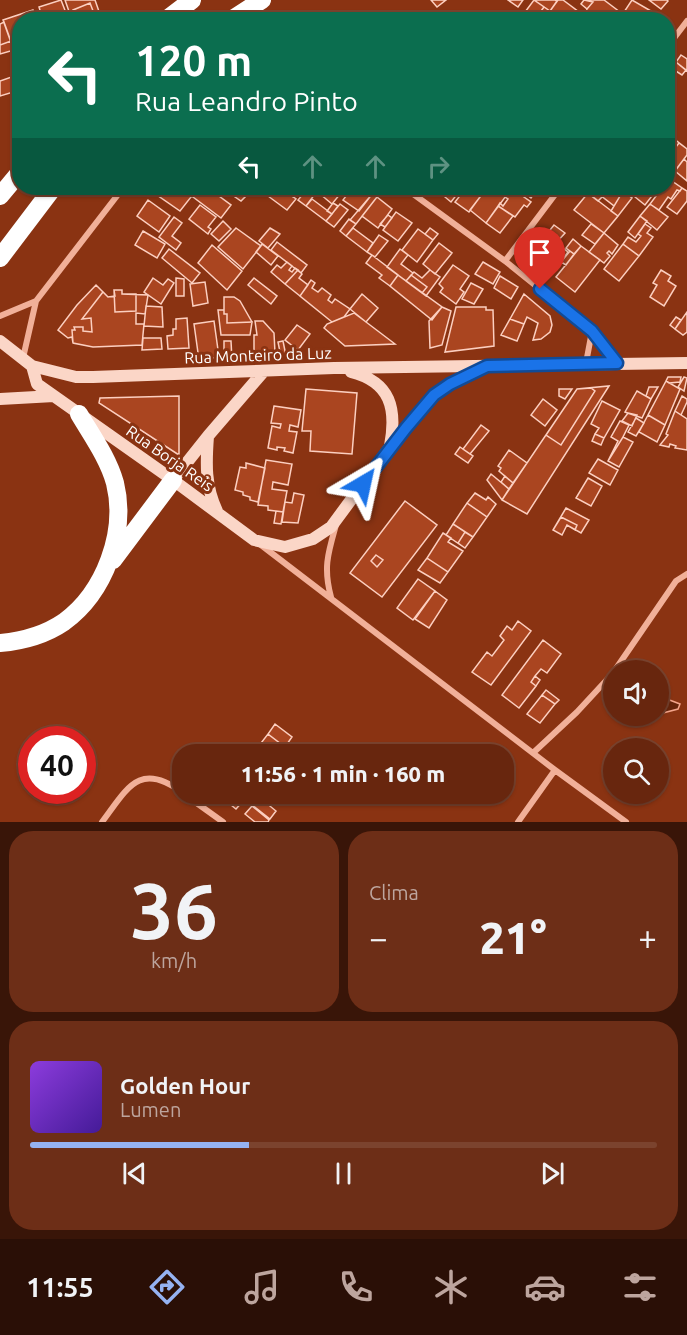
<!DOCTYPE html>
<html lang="pt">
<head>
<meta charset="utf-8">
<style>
	body { margin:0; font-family:Ubuntu,sans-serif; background:#6d2e17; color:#f1f3f6; height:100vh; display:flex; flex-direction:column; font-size:22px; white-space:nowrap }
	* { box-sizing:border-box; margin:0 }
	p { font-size:20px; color:#bda59e }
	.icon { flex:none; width:33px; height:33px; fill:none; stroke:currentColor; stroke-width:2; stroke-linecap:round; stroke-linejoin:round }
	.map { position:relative; height:822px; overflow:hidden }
	.panel { display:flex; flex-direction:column; gap:9px; padding:9px; background:#391508; flex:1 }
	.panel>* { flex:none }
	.top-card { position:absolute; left:12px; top:12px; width:663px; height:183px; border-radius:24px; box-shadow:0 2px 4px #0004,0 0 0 2px #7b432e; background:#0b6e4f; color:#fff; overflow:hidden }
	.buttons { position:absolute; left:603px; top:660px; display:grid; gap:12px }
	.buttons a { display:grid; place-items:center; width:66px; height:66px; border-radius:50%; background:#68260e; box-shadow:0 2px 4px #0004,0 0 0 2px #7b432e; font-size:30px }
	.speed { position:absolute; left:18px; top:726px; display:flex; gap:12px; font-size:30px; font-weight:700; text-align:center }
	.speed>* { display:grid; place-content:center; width:78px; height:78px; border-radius:50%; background:#68260e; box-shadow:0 2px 4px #0004,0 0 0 2px #7b432e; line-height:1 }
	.speed .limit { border:9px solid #d22; background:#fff; color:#111 }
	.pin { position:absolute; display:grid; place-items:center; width:51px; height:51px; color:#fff; margin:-62px -26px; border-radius:50% 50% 50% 0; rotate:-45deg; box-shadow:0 0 6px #0007 }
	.pin .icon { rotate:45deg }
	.me { position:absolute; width:66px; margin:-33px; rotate:36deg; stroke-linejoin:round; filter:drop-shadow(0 0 4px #0008) }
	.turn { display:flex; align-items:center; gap:21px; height:126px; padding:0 24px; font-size:27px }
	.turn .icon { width:78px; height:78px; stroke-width:2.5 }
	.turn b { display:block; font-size:42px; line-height:51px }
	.lanes { display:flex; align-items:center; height:57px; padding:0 24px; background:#0003; justify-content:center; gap:30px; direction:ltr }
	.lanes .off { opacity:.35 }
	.big { font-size:45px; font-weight:800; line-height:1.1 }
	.panel .tile { flex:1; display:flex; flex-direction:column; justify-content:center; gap:9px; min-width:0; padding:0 21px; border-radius:24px; background:#6d2e17 }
	.panel .dial { align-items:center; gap:0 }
	.dial b { font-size:78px; line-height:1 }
	.song { display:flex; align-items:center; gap:18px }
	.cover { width:72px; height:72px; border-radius:9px; background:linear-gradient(135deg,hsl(270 70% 55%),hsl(260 70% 35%)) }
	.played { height:6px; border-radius:3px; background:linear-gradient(90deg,#95b2f1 35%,#7b432e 35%) }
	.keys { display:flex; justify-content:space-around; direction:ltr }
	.heat { display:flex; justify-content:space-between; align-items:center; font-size:33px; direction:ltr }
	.panel .tiles { flex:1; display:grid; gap:9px; grid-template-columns:1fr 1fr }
	.tile:last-child { grid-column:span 2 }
	.trip { position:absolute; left:172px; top:744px; width:342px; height:60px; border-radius:24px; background:#68260e; box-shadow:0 2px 4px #0004,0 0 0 2px #7b432e; font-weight:800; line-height:60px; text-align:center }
	.menu { display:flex; height:96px; justify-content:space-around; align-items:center; background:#2a0f06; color:#bda59e }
	.menu .icon { width:42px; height:42px }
	.menu .current { color:#95b2f1 }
	.menu b { font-size:27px; color:#f1f3f6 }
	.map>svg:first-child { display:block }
	.water { fill:#67250b; stroke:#f4a58b; stroke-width:1.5 }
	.building { fill:#aa4520; stroke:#fccfc0; stroke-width:1.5 }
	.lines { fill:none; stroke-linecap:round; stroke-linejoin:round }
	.street { stroke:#f1b099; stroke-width:6 }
	.secondary { stroke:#fbd6c7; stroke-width:12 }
	.highway { stroke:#fff; stroke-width:18 }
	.route-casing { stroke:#114b97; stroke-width:15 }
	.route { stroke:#1a73e8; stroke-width:10 }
	.labels { text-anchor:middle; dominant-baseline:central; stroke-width:6; stroke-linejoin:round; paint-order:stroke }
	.street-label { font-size:16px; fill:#fff; stroke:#8a3312 }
</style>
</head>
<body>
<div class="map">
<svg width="687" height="822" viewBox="0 0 687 822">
	<rect width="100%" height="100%" fill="#8a3312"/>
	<path class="water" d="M659,696L680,704L678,709L659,714Z"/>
	<path class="building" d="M61,0L68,18L43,20L39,7Z
		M65,0H95L102,20H72Z
		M431,0H446L437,7Z
		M508,0H523L518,7Z
		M534,0L544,7L535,19L525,12Z
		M534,0H555L557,1L550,11Z
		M558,0H563L579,12L574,20H562L550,11Z
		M584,0L593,2L587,9L581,4Z
		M584,0H604L620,12L613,20H596L586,12L587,9L581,4Z
		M632,0L651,11L645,20H634L624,12Z
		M649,0H667L668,1L661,9Z
		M90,3L95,16L84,20H77L73,10Z
		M544,7L550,11L562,20L535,19Z
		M33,10L37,20H20V46L13,48L3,20Z
		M488,12L498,20H482Z
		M579,12L590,20H574Z
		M4,22L14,50L0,54V24Z
		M11,41L14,50L0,54V45Z
		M20,46V53L16,55L13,48Z
		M681,55L687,59V71L676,62Z
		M676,62L686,70L682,75L671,68Z
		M20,74V90L0,96V81Z
		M673,138L687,149V155L675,171L671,167L675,163L668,157V146Z
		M679,143L687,149V155L675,171L671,167L675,163L668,157Z
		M684,159L687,162V181L675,171Z
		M669,179L682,188L680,191L677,190L671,199L668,197L659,210L650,204L662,188H668Z
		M162,188H178L191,197L180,211L157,195Z
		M181,188H208L231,205L221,218Z
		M222,188H244L241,191L247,195L241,201Z
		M256,188H270L265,194Z
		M275,188H281L296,199L287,210L268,196Z
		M288,188H301L293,197L286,191Z
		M308,188H315L318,190L306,206L298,200Z
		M325,188H345L332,204L320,194Z
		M352,188H365L373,193L359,211L343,200Z
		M442,188H462L451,202L439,192Z
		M466,188H481L485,190L469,212L455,202Z
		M487,188H495L506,196L486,223L470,210Z
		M511,188L531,202L527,207L524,205L515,217L498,206L500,203L503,206L508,199L505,197Z
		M511,188H538L531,198L518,188L515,191Z
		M581,188H590L602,197L598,201Z
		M591,188H619L632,198L618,216L611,211L614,206Z
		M624,188H658L645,205Z
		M682,188L687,191V201L677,214L667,207Z
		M623,191L632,198L618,216L611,211Z
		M373,193L377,197L356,224L350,220Z
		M588,193L618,216L604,233L574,210Z
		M377,197L392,209L378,228L362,216Z
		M312,199L332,214L326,221L306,206Z
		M148,200L170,216L159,232L137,216Z
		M333,203L338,206L332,214L327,211Z
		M340,204L348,210L334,227L326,221Z
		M650,204L668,217L657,230L640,216Z
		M200,205L216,217L208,227L211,229L208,234L189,219Z
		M498,206L513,216L500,233L486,223Z
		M396,212L412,223L398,241L383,230Z
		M388,215L392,218L385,227L380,224Z
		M640,216L647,221L635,238L628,232Z
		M174,217L182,223L172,236L181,243L176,250L159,237Z
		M349,219L356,224L346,236L340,231Z
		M223,221L231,229L219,241L211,234Z
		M591,224L604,233L595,244L582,235Z
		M645,224L651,228L647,233L653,237L639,256L623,244L628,237L636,242L641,236L638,234Z
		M554,225L565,233L556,243L546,235Z
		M236,228L261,246L243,269L218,247Z
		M270,228L280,234L268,248L259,241Z
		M353,228L373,243L367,252L346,236Z
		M430,228L438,234L433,240L425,234Z
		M418,229L433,240L417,262L402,250Z
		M143,231L165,244L157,258L135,245Z
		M604,233L618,245L612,254L609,251L607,253L610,256L604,263L589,252Z
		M379,235L388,241L375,257L367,252Z
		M573,239L581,246L574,254L566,248Z
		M552,240L568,252L554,272L537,260Z
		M277,242L307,265L301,273L271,250Z
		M439,243L452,253L435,274L423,264Z
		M262,244L278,256L271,265L256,252Z
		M623,244L639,256L619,281L604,269Z
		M212,245L242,271L227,290L198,263Z
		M581,246L600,260L575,292L556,277Z
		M169,249L200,273L192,283L162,258Z
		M400,249L408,255L401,264L413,273L406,281L387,267Z
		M570,251L574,254L566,265L561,262Z
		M372,255L398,275L390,286L379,278L382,275L366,263Z
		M287,262L292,266L289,270L292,272L295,268L298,270L285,284L271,272L277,265L281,268Z
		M483,262L500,272L493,284L475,274Z
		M453,265L469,276L460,289L464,292L456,304L440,292L443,288L439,284Z
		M298,270L302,274L299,278L308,285L300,296L285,284Z
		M430,270L440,277L426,296L406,281L414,272L422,278Z
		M661,270L671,276L668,281L676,286L664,306L650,297L657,285L653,283Z
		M398,275L442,307L432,320L390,286Z
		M411,275L427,287L422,293L406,281Z
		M500,276L518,287L511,299L494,288Z
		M153,278L163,285L168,279L174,283L161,304L144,292Z
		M176,278L184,279V296H176Z
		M254,278L277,296L271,304L248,285Z
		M311,280L315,283L312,288L318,292L322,288L331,295L328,300L332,303L335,299L350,309L344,317L332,322L300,296Z
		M205,282L208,303L193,306L190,284Z
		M471,283L483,289L474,304L462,299Z
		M96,285L108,297L115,296L114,290H122V294L148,295L145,314L136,313V324H144L142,345L93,347L73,343L72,337L68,338L58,330L77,305Z
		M114,290H122V294L148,295L145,314L136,313V324H144L142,345L93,347L73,343L72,330H75L74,327H83V331L92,332L91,318L82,319L103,292L108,297L115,296Z
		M114,290H122V294H136V311L115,312Z
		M362,294L378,308L366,322L350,309Z
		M524,294L550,316L552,325L550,332L541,339L533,340L538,323L527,317L524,324L510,319Z
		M224,297H234L240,301L252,322L227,323V314H224Z
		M146,306L162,307L163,327L144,326Z
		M442,307L451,311L442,345L430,348L429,321Z
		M456,307H486V310H493L494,346L445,352Z
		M218,310H224V314H227V323L252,322L250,335H221Z
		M687,312V332L683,335L675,329Z
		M354,313L366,322L395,344L345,346L324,328L327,324Z
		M676,317L681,320L675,329L670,325Z
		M187,318L189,348L168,349L167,336L173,335V329H176V319Z
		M510,319L524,324L517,341L501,335Z
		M214,321L219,357L199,360L194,324Z
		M255,321H263L274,333L275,353H254V335H257Z
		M297,325L310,334L298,350L285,340Z
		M143,338H161L162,349L142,350Z
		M224,341H231L232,360H224Z
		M283,341L286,356L281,357L278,342Z
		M668,377H681L680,382L669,383L666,381Z
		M684,377L687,378L684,391L678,387Z
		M666,381L680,389L665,425L648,415Z
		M609,386L527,514L502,500L577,389Z
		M649,387H658L651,399L646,396Z
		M591,388L595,391L561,445L546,435L577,389Z
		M306,389L357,393L352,454L310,451L311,431H302Z
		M559,389H572L565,399L559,396Z
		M637,391L651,399L642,418L625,412Z
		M179,396V455L99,403L100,398Z
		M682,396L687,399V402L681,415L675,411Z
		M543,399L557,410L545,426L531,415Z
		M602,401L620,410L604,438L595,434L599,428L591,424Z
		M274,406L301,410L298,427L290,425L289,431L297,432L293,453L284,451L285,448L277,447V450L268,448L272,426L280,428L281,424L271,423Z
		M675,411L687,419V450L675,448L676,446L670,444L669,447L660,445L668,435L666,434Z
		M628,413L637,415L632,426L622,421Z
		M648,415L665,425L657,442L639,432Z
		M636,418L644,423L636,436L628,432Z
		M620,421L629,425L623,437L633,442L619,467L608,461L618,441L611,437Z
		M481,425L489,431L470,454L463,449Z
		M595,434L604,438L601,445L592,441Z
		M623,437L633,442L619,467L608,461Z
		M460,447L473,456L468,463L455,454Z
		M509,450L527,463L513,483L499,471L501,468L498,466Z
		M598,459L618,470L610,485L589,473Z
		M266,460L292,464L288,485L273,482L272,489L287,491L283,512L268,510V506L258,505Z
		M246,463L265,468L258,502L250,500V497L243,495V492L235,490L240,467L246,468Z
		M491,474L509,489L502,500L487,480Z
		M505,476L513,483L509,489L501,482Z
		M588,478L602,486L591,506L576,498Z
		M294,493L304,495L298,523L282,522L285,502L292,503Z
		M475,493L486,500L488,497L496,504L487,517L467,503Z
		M405,501L437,525L382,597L350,573Z
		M467,503L487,517L473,537L453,524Z
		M566,508L589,520L581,533L567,525L562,535L553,530Z
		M276,511L283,512L281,524L274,523Z
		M561,517L577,525L575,530L567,525L562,535L553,530Z
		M453,524L473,537L465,548L446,535Z
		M465,532L473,537L465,548L458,543Z
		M443,533L451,538L448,542L463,551L448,572L427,558Z
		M376,555L383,560L377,567L371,561Z
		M427,558L448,572L440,583L418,570Z
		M418,579L435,591L413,620L397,608Z
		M435,591L447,600L429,628L415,619Z
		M518,621L531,631L491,685L472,672L487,652L492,656L504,640L500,636L507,626L512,630Z
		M543,640L561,654L547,673L541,669L535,676L531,682L536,686L519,708L502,695Z
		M535,676L540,680L536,686L531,682Z
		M546,690L559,700L555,704L542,695Z
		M542,695L555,704L540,723L527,714Z
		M275,724L292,737L285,747L268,734Z
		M268,734L285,747L279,754H276L261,743Z
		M300,744L314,754H294L292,753Z
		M221,794H234L243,801L236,809L220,796Z
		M235,794H249L244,800Z
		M274,794H290L284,801Z
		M259,797L276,811L270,819L252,805Z
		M252,806L269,820L268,822H255L245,814Z"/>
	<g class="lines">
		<path class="street" d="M668,46L687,21
			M405,188L505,261L592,331L617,363
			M505,261L560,188
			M0,316L36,301
			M23,358L36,301L123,188
			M586,363L592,331
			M261,545L555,770L626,822
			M331,597C323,568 328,553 336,525
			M615,670L676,581L687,574
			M533,753L577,712L614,672
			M184,794L223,822
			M102,822C127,789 139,760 183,793
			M518,822L555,770"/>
		<path class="secondary" d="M0,341L32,366L37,384L173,480L254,540L285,547L313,539L331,527L390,447L434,395L450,384L484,367
			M32,366L76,377H93L334,368L687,363
			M351,372C391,382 397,409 390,446
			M0,399L54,396
			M208,436C206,463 205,486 217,511
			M173,480L208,436L264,371"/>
		<path class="highway" d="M166,20L192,0
			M231,20L262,0
			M0,196L20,172
			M0,258L53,188
			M113,560L173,480
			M0,643C23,641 45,635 64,622C105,592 127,532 115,483C108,458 92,436 79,414"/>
	</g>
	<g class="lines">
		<g class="route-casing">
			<path id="route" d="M363,484L406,428L434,395L450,384L487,366L617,363L592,331L540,289"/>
		</g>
		<use href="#route" class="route"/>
	</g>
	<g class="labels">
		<g class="street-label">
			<text transform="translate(258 355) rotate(-2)">Rua Monteiro da Luz</text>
			<text transform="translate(170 458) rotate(35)">Rua Borja Reis</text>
		</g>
	</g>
</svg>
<div class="buttons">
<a><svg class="icon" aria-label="sound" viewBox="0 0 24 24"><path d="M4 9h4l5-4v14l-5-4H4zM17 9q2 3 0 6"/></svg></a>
<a><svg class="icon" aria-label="search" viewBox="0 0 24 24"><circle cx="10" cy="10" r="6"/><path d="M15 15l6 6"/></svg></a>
</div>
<div class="speed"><div class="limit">40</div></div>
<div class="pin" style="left:540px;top:289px;background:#d93025"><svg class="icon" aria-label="arrive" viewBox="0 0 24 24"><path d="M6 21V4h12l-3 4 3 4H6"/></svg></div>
<svg class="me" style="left:363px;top:484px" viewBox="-20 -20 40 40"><path d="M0-17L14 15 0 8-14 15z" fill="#1a73e8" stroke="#fff" stroke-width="4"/></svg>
<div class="trip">11:56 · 1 min · 160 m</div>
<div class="top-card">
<div class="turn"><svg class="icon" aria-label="left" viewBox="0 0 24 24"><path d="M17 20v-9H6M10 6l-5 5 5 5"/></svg><div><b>120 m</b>Rua Leandro Pinto</div></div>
<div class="lanes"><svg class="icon" aria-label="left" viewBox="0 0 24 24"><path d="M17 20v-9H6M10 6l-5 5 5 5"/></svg><svg class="icon off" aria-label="ahead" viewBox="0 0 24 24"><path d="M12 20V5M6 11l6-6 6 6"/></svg><svg class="icon off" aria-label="ahead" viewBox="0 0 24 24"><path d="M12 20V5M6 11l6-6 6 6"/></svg><svg class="icon off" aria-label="right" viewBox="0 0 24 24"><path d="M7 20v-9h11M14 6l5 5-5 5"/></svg></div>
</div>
</div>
<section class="panel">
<div class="tiles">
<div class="tile dial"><b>36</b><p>km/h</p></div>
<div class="tile"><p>Clima</p>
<div class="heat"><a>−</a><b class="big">21°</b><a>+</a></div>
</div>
<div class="tile">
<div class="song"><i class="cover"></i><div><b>Golden Hour</b><p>Lumen</p></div></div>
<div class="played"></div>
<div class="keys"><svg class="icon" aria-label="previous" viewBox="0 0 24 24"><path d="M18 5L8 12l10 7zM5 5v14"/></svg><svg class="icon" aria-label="pause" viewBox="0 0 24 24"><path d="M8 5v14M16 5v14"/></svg><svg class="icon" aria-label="next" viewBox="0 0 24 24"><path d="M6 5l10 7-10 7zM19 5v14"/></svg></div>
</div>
</div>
</section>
<nav class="menu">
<b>11:55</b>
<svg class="icon current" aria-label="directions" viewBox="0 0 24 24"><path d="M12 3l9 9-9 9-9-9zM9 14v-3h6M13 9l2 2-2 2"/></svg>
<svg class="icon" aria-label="music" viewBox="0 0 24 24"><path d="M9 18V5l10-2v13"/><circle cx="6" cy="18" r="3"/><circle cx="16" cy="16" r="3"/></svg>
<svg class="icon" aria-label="phone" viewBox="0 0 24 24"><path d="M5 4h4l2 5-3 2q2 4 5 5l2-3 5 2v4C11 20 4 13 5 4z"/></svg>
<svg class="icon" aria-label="climate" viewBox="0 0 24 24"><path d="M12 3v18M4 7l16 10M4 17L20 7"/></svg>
<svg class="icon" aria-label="car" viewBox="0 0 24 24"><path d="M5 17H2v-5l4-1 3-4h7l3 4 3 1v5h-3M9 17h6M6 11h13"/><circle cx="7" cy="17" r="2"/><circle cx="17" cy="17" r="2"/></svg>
<svg class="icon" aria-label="filters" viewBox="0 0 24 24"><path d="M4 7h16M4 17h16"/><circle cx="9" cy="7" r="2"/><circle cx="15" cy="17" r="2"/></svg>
</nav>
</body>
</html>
